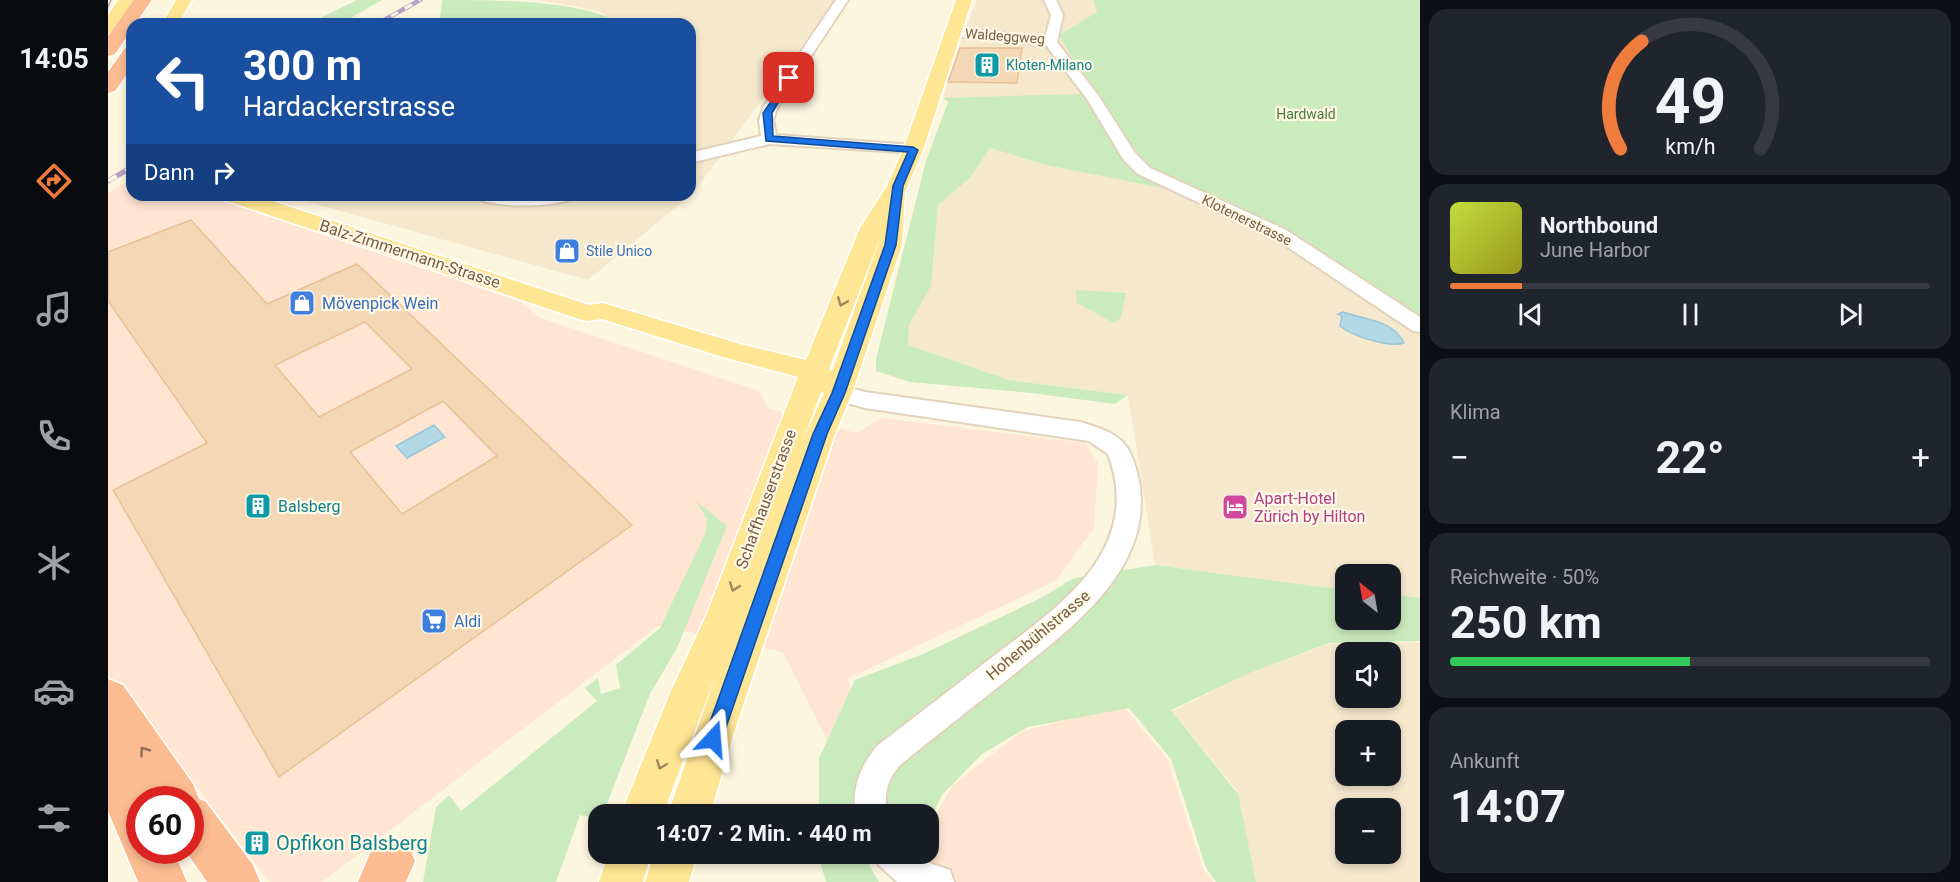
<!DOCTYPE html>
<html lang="de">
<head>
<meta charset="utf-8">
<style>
	body { margin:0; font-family:Roboto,sans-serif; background:#20242c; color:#f1f3f6; height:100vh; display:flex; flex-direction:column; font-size:22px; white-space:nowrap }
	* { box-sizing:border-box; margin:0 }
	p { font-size:20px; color:#9ea1a6 }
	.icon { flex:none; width:33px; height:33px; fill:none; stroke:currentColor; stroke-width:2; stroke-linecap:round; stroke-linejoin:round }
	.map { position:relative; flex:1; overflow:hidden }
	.sheet { display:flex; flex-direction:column; gap:9px; padding:9px; background:#0d0f14; width:540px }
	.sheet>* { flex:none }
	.hud { position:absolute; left:18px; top:18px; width:570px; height:183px; border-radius:18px; box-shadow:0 3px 9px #0003; background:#1a4fa0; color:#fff; overflow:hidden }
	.needle { width:39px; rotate:329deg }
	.controls { position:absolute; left:1227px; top:564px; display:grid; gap:12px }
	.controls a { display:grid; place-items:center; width:66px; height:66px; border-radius:12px; background:#171b24; box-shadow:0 3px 9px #0003; font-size:30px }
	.speed { position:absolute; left:18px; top:786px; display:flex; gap:12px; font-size:30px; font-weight:700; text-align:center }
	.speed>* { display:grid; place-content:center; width:78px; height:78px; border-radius:50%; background:#171b24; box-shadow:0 3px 9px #0003; line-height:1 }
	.speed .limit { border:9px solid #d22; background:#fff; color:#111 }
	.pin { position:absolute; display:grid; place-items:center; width:51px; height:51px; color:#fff; margin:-26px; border-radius:12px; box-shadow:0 3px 9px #0006 }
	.me { position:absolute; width:66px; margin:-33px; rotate:19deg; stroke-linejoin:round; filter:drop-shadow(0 0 4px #0008) }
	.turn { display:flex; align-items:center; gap:21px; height:126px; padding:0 18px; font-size:27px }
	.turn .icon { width:78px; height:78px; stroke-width:2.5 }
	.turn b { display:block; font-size:42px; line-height:51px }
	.then { display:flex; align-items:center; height:57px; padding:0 18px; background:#0003; gap:12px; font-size:22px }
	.big { font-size:45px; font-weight:700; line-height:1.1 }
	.sheet .card { flex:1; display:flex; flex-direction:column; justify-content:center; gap:9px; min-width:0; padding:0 21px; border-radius:18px; background:#20242c }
	.sheet .dial { align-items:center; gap:0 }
	.dial svg { height:156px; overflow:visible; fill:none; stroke:#363941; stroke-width:7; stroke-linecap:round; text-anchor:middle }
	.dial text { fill:#f1f3f6; stroke:none }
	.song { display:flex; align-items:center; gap:18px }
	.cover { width:72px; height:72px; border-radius:9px; background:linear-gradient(135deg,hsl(70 70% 55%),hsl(60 70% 35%)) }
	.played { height:6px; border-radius:3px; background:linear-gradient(90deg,#ef7c3d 15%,#363941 15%) }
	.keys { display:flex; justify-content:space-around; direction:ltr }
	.heat { display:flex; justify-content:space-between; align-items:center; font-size:33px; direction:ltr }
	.charge { height:9px; border-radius:4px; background:linear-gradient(90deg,#34c759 50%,#363941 0) }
	.trip { position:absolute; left:480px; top:804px; width:351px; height:60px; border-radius:18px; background:#171b24; box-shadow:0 3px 9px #0003; font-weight:700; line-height:60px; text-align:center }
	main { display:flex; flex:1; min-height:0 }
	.tab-bar { display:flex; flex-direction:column; width:108px; justify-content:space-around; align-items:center; background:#090b0e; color:#9ea1a6 }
	.tab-bar .icon { width:42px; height:42px }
	.tab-bar .active { color:#ef7c3d }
	.tab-bar b { font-size:27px; color:#f1f3f6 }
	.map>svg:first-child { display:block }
	.residential { fill:#f5e8cd; fill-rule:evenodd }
	.commercial { fill:#ffe5d2 }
	.green { fill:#caebbd }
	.water { fill:#b3d9e7; stroke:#99c7da; stroke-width:1.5 }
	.building { fill:#f4d7b5; stroke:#e8c095; stroke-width:1.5; fill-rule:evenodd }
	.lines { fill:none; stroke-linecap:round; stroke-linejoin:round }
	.minor-casing { stroke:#e2d2bb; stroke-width:4 }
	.major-casing { stroke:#fff; stroke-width:3 }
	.highway-casing { stroke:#fff; stroke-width:3 }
	.minor { fill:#fff; fill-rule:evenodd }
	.major { fill:#ffe694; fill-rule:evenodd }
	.highway { fill:#fcbc92; fill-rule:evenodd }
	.tram { stroke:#b99ec6; stroke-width:1.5 }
	.rail-far1-casing { stroke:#b99ec6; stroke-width:4.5 }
	.rail-casing { stroke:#b99ec6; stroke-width:5 }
	.rail-far1 { stroke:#fff9e6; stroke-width:3; stroke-dasharray:8; stroke-linecap:butt }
	.rail { stroke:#fff9e6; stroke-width:4; stroke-dasharray:10; stroke-linecap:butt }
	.oneway { stroke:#9e865d }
	.oneway2 { stroke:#907055 }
	.route { fill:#1a73e8; stroke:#114b97; stroke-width:1.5 }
	.labels { text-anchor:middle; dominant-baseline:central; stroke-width:4.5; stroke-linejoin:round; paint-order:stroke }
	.far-street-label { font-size:14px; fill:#755d46; stroke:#fff9e6 }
	.far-culture-label { font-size:14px; fill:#0d838f; stroke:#fff9e6; text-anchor:start }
	.far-park-label { font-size:14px; fill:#477b3d; stroke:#fff9e6 }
	.far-shop-label { font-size:14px; fill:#366cbe; stroke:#fff9e6; text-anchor:start }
	.street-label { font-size:16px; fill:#755d46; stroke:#fff9e6 }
	.shop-label { font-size:16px; fill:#366cbe; stroke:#fff9e6; text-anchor:start }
	.hotel-label { font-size:16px; fill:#b23c85; stroke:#fff9e6; text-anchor:start }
	.culture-label { font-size:16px; fill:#0d838f; stroke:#fff9e6; text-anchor:start }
	.near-culture-label { font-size:20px; fill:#0d838f; stroke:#fff9e6; text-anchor:start }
</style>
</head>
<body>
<main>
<nav class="tab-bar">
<b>14:05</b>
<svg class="icon active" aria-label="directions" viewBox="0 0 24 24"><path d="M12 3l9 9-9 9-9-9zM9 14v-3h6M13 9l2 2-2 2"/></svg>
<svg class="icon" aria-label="music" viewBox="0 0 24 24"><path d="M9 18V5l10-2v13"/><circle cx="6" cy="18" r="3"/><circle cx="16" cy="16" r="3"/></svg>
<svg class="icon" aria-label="phone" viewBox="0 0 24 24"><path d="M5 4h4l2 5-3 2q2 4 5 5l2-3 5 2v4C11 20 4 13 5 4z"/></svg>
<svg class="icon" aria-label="climate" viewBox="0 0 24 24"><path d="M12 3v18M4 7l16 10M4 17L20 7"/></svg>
<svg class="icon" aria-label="car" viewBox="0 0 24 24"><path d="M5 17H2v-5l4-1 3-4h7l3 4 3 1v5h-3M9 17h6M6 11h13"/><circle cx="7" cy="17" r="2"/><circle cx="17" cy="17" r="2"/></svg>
<svg class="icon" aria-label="filters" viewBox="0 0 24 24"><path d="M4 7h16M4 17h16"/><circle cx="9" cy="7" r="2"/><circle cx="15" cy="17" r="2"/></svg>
</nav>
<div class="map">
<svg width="1312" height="882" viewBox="0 0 1312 882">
	<rect width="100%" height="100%" fill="#fdf6df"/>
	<path class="residential" d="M431,0H727L586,192L480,280L175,195H582V24H498L502,18L491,11Z
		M869,0H985L989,12L952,35L975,75L972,95L835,98L851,46Z
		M882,148L938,165L1074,192L1156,220L1312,323V598L1283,594L1282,574H1238L1237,590L1047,565L1020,395L901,380L800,345L801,325L823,286L830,205L862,178Z
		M1312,642V882H1148L1129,791L1064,711L1146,671L1221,644ZM1238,652H1282V698H1238ZM1238,730H1282V776H1238ZM1238,808H1282V854H1238Z"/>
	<path class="commercial" d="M24,179V195H106L413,302L432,318L651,391L660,408L749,433L773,418L977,443L990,462L986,528L947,581L739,679L799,814H756L675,652L550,626L214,882H162L46,731L0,759V193Z
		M1015,706L1059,758L1095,868L1105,882H789L775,854H820L821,827L845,785L914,731Z"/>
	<path class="green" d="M249,0H274L232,24H200Z
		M334,0C382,0 461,0 502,18L498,24H323L332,19Z
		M985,0H1312V323L1156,220L1074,192L938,165L882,148L862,178L830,205L823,286L801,325L800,345L901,380L1020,395L1007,404L923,393L802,382L768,371V359L818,161L840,102L835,98L972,94L975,75L951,35L989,12Z
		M968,290L1018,293L1013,318L1006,323L969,303Z
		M588,501L619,526L569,648L542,694L495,814H490V819L472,815L448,882H315L328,807L341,795L353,811L489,701L477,688L490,678L493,694L512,688L508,665L552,628L597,534L599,519Z
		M1047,565L1237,590L1238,620H1282L1283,594L1312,598V641L1221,643L1144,672L1063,710L1130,794L1148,882H1108L1098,868L1063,759L1021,708L920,727L874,754L834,795L821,821L820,814H711V758L747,680L815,654L933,598L966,578Z
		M710,854H776L761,865L771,882H718Z"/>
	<path class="water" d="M1235,312C1258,320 1285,320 1296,343C1281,348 1244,336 1232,326L1234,316L1230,314Z
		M326,425L337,437L299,458L288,446Z"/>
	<path class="building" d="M852,48H914L909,83L840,82Z
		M83,220L159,304L249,264L524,525L171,777L5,490L99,443L0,301V252ZM257,322L304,369L211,417L167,365ZM335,401L389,456L294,514L242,452Z"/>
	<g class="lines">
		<g class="minor-casing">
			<path id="minor" d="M728,0H740L670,106L665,120L668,135L805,145L811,147L813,150L811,153L661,144L582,163V153L653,136L651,120L656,106Z
				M936,0H948L955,15L949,42L990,95L1027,153L1042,168L1178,230L1312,317V332L1305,331L1166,238L1030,174L1015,159L979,99L938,45L845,36L839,32L845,28L937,38L943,15Z
				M364,195H469C458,209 375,209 364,195Z
				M730,385L757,392L972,422C1010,433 1023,440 1031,481C1047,571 959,631 899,680C863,708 827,737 792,765C778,782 776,794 779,814H748C743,788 753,765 770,745C808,716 846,687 883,658C949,608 1037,551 1000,454L981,441L757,408L722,398L719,393L722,388Z
				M766,854H806L813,860L842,870L846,882H789L771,865Z"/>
		</g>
		<g class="major-casing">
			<path id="major" d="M10,0H26L6,32L0,33V15Z
				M68,0H84L70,24H54Z
				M848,0H864L815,150L797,192L794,245L744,393L727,434L630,720L602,814H560L609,672L555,814H513L563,691L598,616L690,377L618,358L494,319L480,321L471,319L116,200L113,195H146L481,305L495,303L632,344L698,360L752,228L779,186L795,150ZM771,241L770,245L724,371L721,369ZM713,392L716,393L695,440Z
				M500,854H543L535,882H491Z
				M546,854H589L581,882H537Z"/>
		</g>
		<g class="highway-casing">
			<path id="highway" d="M26,0H44L27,24H24V29L7,54L0,56V36Z
				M24,46V67L7,91L0,93V72L17,48Z
				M0,679L15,685L85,784L91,799L98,802L145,865L152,882H99L77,850H82V800H42L40,797L42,800H32V850H65L79,882H30L0,811Z
				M283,837L300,844L307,861L298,882H250L266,844Z"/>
		</g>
		<use href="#minor" class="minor"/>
		<use href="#major" class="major"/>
		<use href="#highway" class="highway"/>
		<path class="tram" d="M0,7L3,0"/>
		<g class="rail-far1-casing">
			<path id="rail-far1" d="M269,24L312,0"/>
		</g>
		<g class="rail-casing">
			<path id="rail" d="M0,181L24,167"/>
		</g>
		<use href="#rail-far1" class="rail-far1"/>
		<use href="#rail" class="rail"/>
	</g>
	<defs><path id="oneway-chevron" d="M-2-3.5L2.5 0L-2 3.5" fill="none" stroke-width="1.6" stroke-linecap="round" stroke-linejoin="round" transform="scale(1.5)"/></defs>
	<g class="oneway">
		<use href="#oneway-chevron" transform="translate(734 302) rotate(112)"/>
		<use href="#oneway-chevron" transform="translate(626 587) rotate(110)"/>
		<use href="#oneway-chevron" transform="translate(553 765) rotate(111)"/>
	</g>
	<use class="oneway2" href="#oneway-chevron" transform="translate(36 751) rotate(-125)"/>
	<path class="route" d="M681,76L685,78L664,113L665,136L805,147L810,150L795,186L788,245L737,393L719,434L614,739L611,745L605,748L598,745L596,739L705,434L724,393L777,245L785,186L800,152L658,141L655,113Z"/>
	<defs>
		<g id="building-square" transform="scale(1.35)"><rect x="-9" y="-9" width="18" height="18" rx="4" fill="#0f9aa8" stroke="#fff9e6"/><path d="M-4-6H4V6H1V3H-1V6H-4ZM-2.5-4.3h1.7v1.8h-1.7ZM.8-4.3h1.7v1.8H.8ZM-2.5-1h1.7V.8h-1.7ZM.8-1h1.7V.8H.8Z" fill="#fff"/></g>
		<g id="shop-square" transform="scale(1.35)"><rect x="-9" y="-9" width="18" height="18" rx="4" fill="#3f7fe0" stroke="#fff9e6"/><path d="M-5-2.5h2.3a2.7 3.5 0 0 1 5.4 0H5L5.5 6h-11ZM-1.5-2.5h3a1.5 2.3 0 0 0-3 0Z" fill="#fff"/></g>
		<g id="hotel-square" transform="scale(1.35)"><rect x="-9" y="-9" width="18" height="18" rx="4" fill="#d1479c" stroke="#fff9e6"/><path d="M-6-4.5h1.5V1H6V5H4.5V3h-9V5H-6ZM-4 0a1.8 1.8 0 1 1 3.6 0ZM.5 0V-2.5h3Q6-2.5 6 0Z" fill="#fff"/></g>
		<g id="supermarket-square" transform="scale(1.35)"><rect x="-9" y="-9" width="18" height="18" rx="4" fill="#3f7fe0" stroke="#fff9e6"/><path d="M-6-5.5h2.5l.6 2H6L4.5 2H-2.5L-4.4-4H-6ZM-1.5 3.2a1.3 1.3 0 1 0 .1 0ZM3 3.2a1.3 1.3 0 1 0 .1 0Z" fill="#fff"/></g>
	</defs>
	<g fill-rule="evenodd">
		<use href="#building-square" x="879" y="65"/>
		<use href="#shop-square" x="459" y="251"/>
		<use href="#shop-square" x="194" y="303"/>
		<use href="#building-square" x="150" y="506"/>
		<use href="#hotel-square" x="1127" y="507"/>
		<use href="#supermarket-square" x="326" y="621"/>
		<use href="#building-square" x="149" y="843"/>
	</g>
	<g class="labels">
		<g class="far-street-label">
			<text transform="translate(897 36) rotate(4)">Waldeggweg</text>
			<text transform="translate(1139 220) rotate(26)">Klotenerstrasse</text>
		</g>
		<g class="far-culture-label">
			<text x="898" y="65">Kloten-Milano</text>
		</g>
		<g class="far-park-label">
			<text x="1198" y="114">Hardwald</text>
		</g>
		<g class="far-shop-label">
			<text x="478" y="251">Stile Unico</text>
		</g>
		<g class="street-label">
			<text transform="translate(302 254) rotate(18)">Balz-Zimmermann-Strasse</text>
			<text transform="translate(658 499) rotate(-70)">Schaffhauserstrasse</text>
			<text transform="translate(930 635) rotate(-40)">Hohenbühlstrasse</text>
		</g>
		<g class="shop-label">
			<text x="214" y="303">Mövenpick Wein</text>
			<text x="346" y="621">Aldi</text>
		</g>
		<g class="hotel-label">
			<text x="1146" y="498">Apart-Hotel<tspan x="1146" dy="18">Zürich by Hilton</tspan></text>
		</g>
		<g class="culture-label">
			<text x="170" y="506">Balsberg</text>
		</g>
		<g class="near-culture-label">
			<text x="168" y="843">Opfikon Balsberg</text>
		</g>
	</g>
</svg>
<div class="controls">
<a><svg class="needle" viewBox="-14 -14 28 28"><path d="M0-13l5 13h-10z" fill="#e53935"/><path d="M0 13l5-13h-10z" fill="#9ea1a6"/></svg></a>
<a><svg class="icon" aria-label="sound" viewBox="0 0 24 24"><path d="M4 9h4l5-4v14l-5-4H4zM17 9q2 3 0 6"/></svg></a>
<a>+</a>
<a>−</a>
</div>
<div class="speed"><div class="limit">60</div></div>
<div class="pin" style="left:681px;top:78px;background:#d93025"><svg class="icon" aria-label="arrive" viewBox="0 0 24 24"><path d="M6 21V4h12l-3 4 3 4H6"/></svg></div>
<svg class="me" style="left:605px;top:739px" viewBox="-20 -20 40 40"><path d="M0-17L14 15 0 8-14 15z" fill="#1a73e8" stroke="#fff" stroke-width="4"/></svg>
<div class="trip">14:07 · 2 Min. · 440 m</div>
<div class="hud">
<div class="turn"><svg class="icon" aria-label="left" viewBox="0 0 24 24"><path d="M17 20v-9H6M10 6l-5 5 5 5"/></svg><div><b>300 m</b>Hardackerstrasse</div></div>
<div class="then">Dann<svg class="icon" aria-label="right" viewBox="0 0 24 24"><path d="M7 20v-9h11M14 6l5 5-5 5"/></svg></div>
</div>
</div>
<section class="sheet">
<div class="card dial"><svg viewBox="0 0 100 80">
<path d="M14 69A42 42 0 1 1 86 69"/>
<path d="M14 69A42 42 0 0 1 25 14" stroke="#ef7c3d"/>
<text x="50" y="56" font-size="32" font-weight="700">49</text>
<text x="50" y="72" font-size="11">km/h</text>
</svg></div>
<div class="card">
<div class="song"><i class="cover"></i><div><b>Northbound</b><p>June Harbor</p></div></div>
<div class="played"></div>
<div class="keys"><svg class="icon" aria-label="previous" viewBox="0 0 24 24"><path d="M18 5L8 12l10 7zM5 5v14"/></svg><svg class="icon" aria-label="pause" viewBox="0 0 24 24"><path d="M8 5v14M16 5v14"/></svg><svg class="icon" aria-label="next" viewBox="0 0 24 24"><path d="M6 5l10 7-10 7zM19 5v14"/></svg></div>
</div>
<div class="card"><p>Klima</p>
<div class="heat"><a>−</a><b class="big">22°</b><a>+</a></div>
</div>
<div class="card"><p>Reichweite · 50%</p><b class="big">250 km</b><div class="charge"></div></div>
<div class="card"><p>Ankunft</p><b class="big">14:07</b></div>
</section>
</main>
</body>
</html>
